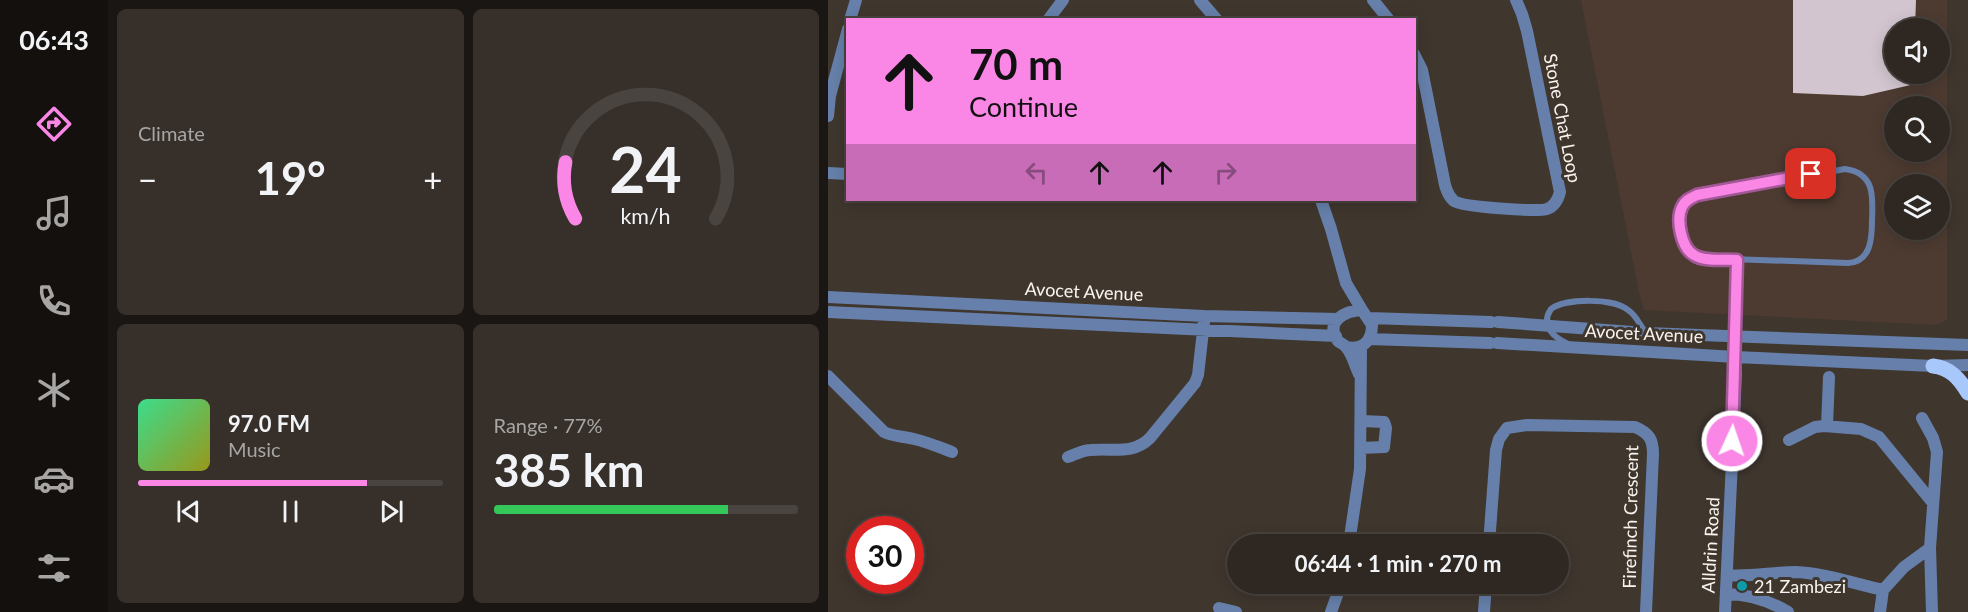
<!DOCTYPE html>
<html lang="en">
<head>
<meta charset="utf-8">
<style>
	body { margin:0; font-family:Lato,sans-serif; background:#37302a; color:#f1f3f6; height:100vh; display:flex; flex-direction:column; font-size:22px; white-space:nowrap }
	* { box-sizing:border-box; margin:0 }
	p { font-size:20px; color:#a7a6a5 }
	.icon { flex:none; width:33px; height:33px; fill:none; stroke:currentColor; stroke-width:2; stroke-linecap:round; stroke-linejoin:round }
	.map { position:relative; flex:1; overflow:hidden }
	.side { display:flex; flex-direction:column; gap:9px; padding:9px; background:#1a1613; width:720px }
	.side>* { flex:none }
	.banner { position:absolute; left:18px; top:18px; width:570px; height:183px; border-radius:0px; box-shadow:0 3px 15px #0003,0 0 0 2px #4a4440; background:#fa87e6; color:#111; overflow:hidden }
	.buttons { position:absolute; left:1056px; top:18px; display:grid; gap:12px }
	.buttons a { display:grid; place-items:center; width:66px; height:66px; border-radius:50%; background:#2f2822; box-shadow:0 3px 15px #0003,0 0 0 2px #4a4440; font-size:30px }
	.speed { position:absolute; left:18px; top:516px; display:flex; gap:12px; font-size:30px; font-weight:700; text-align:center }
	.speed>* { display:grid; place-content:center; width:78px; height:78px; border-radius:50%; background:#2f2822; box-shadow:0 3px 15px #0003,0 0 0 2px #4a4440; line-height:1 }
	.speed .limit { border:9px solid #d22; background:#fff; color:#111 }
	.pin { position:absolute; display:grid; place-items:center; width:51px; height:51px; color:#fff; margin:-26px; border-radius:12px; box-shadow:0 3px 9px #0006 }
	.me { position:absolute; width:66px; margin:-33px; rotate:3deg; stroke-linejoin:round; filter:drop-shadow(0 0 4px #0008) }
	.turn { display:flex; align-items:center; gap:21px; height:126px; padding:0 24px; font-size:27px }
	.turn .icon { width:78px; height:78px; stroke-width:2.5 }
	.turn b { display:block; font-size:42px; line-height:51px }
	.lanes { display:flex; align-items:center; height:57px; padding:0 24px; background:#0003; justify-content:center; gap:30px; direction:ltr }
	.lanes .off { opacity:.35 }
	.big { font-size:45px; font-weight:700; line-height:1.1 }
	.side .widget { flex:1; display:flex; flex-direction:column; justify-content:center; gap:9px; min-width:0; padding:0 21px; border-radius:9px; background:#37302a }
	.side .dial { align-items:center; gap:0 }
	.dial svg { height:156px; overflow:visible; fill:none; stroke:#4a4440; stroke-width:7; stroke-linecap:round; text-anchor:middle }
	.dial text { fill:#f1f3f6; stroke:none }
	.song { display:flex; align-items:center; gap:18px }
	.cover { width:72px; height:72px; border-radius:9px; background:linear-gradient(135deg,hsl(150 70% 55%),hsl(60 70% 35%)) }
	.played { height:6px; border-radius:3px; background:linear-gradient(90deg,#fa87e6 75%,#4a4440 75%) }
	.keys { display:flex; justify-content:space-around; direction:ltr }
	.heat { display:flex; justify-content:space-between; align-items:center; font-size:33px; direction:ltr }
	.charge { height:9px; border-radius:4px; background:linear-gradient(90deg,#34c759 77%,#4a4440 0) }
	.side .tiles { flex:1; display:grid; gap:9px; grid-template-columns:repeat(2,1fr) }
	.trip { position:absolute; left:399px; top:534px; width:342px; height:60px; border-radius:30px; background:#2f2822; box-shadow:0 3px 15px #0003,0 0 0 2px #4a4440; font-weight:700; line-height:60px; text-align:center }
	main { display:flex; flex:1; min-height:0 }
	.menu { display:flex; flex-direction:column; width:108px; justify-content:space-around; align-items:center; background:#13100e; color:#a7a6a5 }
	.menu .icon { width:42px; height:42px }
	.menu .active { color:#fa87e6 }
	.menu b { font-size:27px; color:#f1f3f6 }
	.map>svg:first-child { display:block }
	.commercial { fill:#4d3b31; fill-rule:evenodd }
	.building { fill:#d2c5cf }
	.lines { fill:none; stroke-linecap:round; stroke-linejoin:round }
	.lane { stroke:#6680ab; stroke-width:6 }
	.street { stroke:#6680ab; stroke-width:12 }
	.primary { stroke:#a8c8fc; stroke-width:15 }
	.route-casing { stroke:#a25896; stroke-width:15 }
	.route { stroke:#fa87e6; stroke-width:10 }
	.culture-dot { fill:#0f9aa8; stroke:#3f362e; stroke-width:2 }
	.labels { text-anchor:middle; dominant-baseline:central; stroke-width:6; stroke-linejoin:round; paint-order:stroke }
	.street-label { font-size:18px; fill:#faf4ef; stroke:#3f362e }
	.poi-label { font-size:18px; fill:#faf4ef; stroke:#3f362e; text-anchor:start }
</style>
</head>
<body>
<main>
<nav class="menu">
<b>06:43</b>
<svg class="icon active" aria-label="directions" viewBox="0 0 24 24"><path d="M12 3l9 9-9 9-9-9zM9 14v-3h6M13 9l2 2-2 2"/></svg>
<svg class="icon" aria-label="music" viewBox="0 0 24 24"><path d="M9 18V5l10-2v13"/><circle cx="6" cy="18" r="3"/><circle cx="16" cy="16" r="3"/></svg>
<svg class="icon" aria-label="phone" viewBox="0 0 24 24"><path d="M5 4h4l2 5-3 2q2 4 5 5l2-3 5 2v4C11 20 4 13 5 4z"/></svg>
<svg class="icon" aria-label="climate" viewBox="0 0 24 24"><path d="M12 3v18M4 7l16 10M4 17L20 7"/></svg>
<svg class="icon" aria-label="car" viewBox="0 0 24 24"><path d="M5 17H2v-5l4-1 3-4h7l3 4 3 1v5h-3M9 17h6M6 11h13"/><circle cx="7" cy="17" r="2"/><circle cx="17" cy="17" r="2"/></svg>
<svg class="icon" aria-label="filters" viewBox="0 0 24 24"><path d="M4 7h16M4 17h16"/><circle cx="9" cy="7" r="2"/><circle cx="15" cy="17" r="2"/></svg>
</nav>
<section class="side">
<div class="tiles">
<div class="widget"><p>Climate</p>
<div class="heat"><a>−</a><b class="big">19°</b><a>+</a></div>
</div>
<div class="widget dial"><svg viewBox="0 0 100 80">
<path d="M14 69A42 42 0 1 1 86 69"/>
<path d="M14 69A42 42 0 0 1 9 40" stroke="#fa87e6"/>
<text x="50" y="56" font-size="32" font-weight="700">24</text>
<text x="50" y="72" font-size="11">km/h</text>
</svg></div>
<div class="widget">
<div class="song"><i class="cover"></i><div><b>97.0 FM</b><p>Music</p></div></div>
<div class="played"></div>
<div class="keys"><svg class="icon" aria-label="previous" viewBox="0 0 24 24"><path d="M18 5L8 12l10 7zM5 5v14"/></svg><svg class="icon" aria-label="pause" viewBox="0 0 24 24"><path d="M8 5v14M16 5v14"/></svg><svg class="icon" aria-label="next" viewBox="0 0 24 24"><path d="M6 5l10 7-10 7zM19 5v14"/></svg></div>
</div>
<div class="widget"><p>Range · 77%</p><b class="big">385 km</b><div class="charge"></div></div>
</div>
</section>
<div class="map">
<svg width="1140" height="612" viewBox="0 0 1140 612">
	<rect width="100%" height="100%" fill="#3f362e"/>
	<path class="commercial" d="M753,0H1119V320L1108,325L816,310L811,292ZM1066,28H1112V74H1066ZM1066,106H1112V152H1066ZM1066,184H1112V230H1066Z"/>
	<path class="building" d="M965,0H1088L1087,28H1066V74H1087V84L1035,96L965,93Z"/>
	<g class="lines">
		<path class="lane" d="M1017,169C1047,173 1045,197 1044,220C1044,238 1043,262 1020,263L873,258C850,252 844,209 864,197Z
			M907,335L909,260
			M740,344C725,337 712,325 723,309C737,298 787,298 800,310C808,315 812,325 817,332"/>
		<path class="street" d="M372,0L389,20
			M545,0L561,20
			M22,20L28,0
			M220,20L235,0
			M586,54L594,70L617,185C619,192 621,197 626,201C634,207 709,212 719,209C727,206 730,200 732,192L699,31L694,14L688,0
			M0,116L2,96L20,29
			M0,173L20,174
			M493,200L503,229L518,283L534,310
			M0,297L376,316L510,319
			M0,312L508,336
			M541,318L663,322
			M670,322L818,333L1140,345
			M541,339L662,343
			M669,343L908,357L1105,366L1140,365
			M518,347C534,350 544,342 544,325L534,310C517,311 496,321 510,341C512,343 516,344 518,347C524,353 527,366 531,374
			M0,376L56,432C66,437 75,436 86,439C99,442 111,447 124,452
			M1094,418L1105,438L1109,452L1102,548L1104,612
			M999,426L1001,377
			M961,440L987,427L996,426L1033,429L1051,437L1105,503
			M533,448L556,447L558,428L556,422L534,421
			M240,457C248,454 255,450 263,450C285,448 305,455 322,438L367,383L370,375L376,322
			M521,544L532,469L533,347
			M661,544L668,450L671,439L679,428L699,425L807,427C821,433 825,439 825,454L818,612
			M899,575C922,577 945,572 968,572C995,573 1028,584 1055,590
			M898,594C921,594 940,600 960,612
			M391,608L408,612
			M503,612L513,584
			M656,612L658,584
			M897,612L908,374L907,335
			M1052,612L1055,590L1076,567L1102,548"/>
		<path class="primary" d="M1105,366C1122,368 1131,378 1140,393"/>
	</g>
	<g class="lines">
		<g class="route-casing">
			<path id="route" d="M904,441L909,260C897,259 876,262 866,255C853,248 848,219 854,207C857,200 863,198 869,195L983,174"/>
		</g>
		<use href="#route" class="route"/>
	</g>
	<circle class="culture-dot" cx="914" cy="586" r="6"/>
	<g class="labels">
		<g class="street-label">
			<text transform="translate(735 118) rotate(79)">Stone Chat Loop</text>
			<text transform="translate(256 291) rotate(3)">Avocet Avenue</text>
			<text transform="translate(816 333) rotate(3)">Avocet Avenue</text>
			<text transform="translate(802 517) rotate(-89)">Firefinch Crescent</text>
			<text transform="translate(882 545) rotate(-87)">Alldrin Road</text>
		</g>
		<g class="poi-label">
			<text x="926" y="586">21 Zambezi</text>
		</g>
	</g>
</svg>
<div class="buttons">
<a><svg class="icon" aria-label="sound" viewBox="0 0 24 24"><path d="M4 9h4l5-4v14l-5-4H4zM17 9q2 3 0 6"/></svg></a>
<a><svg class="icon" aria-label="search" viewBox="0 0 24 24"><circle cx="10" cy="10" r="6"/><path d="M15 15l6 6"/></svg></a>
<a><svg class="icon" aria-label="layers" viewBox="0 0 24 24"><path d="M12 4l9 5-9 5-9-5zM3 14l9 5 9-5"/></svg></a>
</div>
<div class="speed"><div class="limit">30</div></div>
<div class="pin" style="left:983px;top:174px;background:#d93025"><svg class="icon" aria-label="arrive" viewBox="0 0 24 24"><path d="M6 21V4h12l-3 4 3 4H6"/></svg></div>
<svg class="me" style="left:904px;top:441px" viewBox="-20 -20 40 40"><circle r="17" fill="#fa87e6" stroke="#fff" stroke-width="3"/><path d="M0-11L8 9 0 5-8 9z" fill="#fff"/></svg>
<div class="trip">06:44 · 1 min · 270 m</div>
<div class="banner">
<div class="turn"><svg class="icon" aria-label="ahead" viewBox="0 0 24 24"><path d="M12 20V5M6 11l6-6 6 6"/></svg><div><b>70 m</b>Continue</div></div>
<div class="lanes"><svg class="icon off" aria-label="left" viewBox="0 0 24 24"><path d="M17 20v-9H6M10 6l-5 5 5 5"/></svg><svg class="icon" aria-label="ahead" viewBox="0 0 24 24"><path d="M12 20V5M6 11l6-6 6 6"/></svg><svg class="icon" aria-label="ahead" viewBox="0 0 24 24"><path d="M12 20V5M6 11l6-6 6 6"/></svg><svg class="icon off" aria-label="right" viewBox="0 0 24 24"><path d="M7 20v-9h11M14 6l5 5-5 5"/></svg></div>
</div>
</div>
</main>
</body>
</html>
